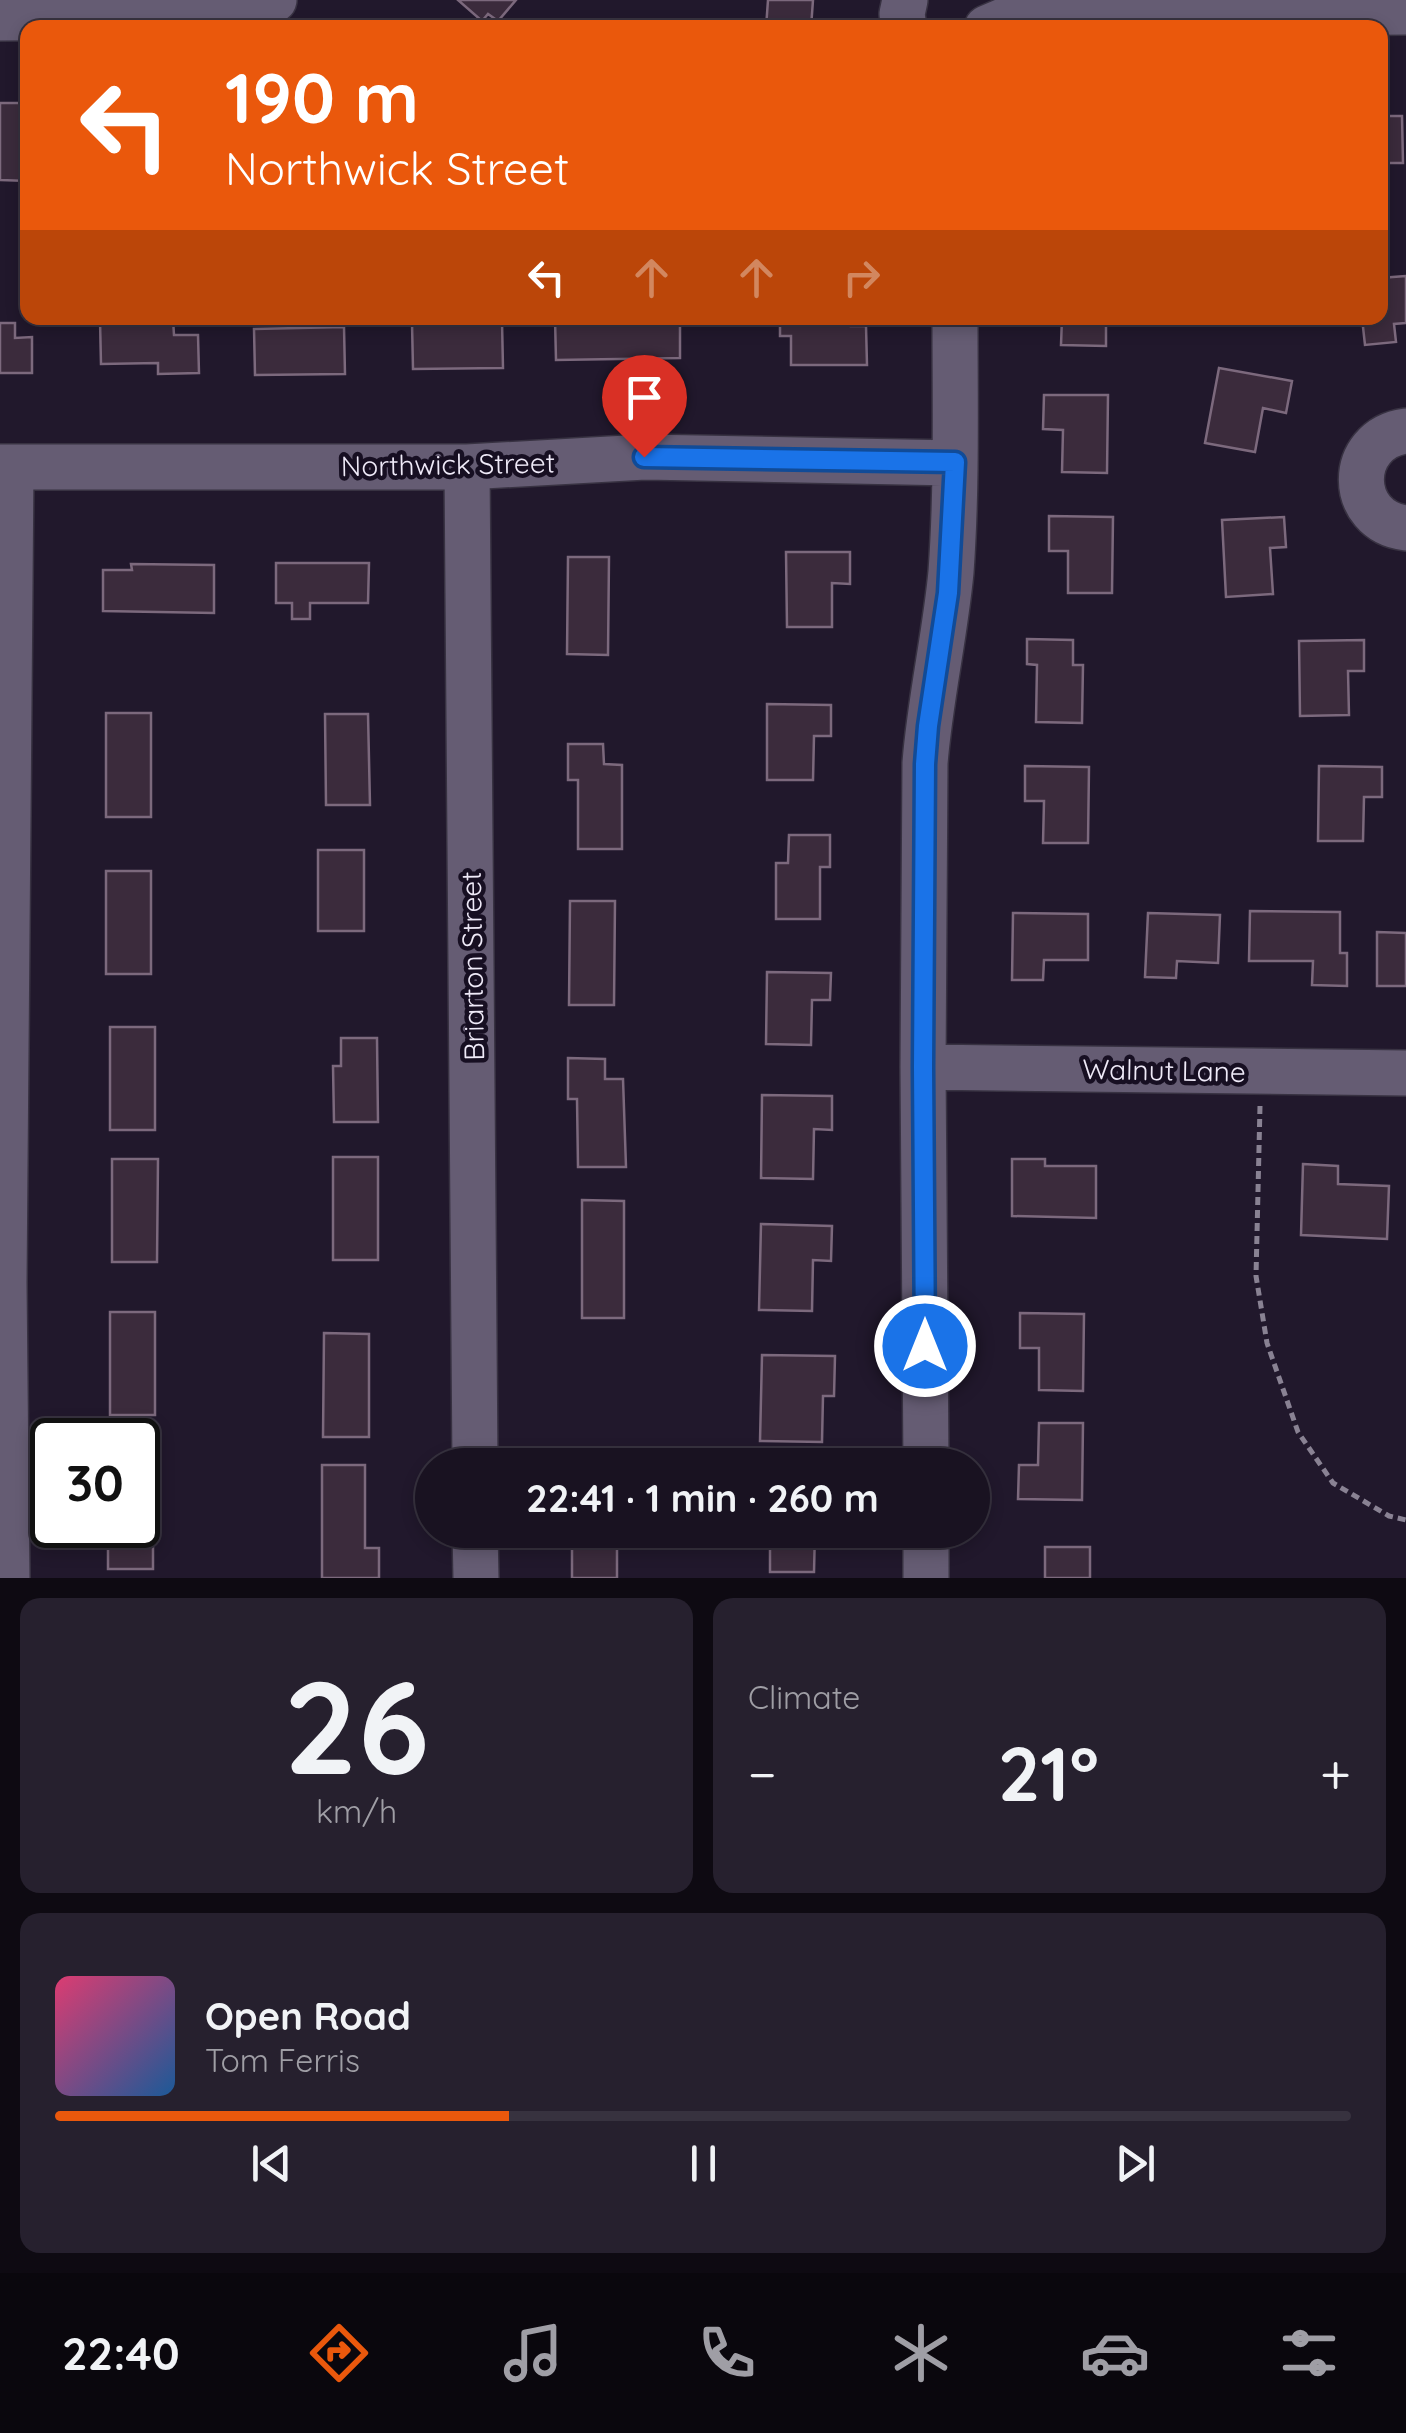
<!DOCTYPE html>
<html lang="en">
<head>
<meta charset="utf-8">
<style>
	body { margin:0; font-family:Quicksand,sans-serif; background:#26202e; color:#f1f3f6; height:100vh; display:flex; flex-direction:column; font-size:38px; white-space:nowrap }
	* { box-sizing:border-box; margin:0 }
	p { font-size:32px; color:#9f9ea5 }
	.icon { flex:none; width:55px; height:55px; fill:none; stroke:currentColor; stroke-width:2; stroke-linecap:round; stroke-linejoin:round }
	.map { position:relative; height:1578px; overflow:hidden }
	.drawer { display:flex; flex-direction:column; gap:20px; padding:20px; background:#0e0a12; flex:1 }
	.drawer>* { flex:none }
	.hud { position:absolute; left:20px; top:20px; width:1368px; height:305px; border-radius:20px; box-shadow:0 5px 15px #0003,0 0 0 2px #37323f; background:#ea580c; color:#fff; overflow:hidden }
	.speed { position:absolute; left:30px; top:1418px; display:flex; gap:20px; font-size:50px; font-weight:700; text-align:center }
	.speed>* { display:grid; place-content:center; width:130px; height:130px; border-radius:50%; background:#191221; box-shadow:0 5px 15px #0003,0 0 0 2px #37323f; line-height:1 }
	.speed .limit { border:5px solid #111; border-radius:15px; background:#fff; color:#111 }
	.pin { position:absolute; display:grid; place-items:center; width:85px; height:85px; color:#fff; margin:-102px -42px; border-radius:50% 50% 50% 0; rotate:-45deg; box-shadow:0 0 10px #0007 }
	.pin .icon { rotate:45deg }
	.me { position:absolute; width:110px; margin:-55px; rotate:0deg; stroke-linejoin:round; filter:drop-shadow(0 0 8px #0008) }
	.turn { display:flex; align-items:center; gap:35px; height:210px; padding:0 40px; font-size:45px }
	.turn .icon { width:130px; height:130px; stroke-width:2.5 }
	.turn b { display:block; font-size:70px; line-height:85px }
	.lanes { display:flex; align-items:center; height:95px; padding:0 40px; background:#0003; justify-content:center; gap:50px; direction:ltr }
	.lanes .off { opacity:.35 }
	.big { font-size:75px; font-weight:800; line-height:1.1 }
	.drawer .widget { flex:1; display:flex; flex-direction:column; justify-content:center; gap:15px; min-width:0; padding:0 35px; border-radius:20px; background:#26202e }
	.drawer .dial { align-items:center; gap:0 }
	.dial b { font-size:130px; line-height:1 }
	.song { display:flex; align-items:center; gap:30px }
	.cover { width:120px; height:120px; border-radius:15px; background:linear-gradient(135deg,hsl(340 70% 55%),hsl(210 70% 35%)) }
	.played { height:10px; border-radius:5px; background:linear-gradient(90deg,#ea580c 35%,#37323f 35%) }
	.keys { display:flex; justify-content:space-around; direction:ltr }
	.heat { display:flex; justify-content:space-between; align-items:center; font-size:55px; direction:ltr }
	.drawer .tiles { flex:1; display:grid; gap:20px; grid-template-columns:1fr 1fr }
	.widget:last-child { grid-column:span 2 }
	.trip { position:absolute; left:415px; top:1448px; width:575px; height:100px; border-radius:50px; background:#191221; box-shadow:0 5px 15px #0003,0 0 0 2px #37323f; font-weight:800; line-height:100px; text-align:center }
	.tabs { display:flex; height:160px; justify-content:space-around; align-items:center; background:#0a070d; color:#9f9ea5 }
	.tabs .icon { width:70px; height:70px }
	.tabs .current { color:#ea580c }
	.tabs b { font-size:45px; color:#f1f3f6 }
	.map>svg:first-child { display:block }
	.building { fill:#3b2b3c; stroke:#7c697d; stroke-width:2.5 }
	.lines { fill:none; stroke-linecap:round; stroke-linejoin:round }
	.minor-casing { stroke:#383242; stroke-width:48 }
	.path { stroke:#898293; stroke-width:5; stroke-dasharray:8 5; stroke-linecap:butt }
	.minor { stroke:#655c73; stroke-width:45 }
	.route-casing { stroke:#114b97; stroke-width:25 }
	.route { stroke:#1a73e8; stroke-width:18 }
	.labels { text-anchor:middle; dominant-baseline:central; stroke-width:9; stroke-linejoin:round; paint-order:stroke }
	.street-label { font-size:28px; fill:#efeaf8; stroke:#170f22 }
</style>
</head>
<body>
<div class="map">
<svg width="1406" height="1578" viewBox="0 0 1406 1578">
	<rect width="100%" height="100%" fill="#21182c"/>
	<path class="building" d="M458,0H516L498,21L488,14L482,21Z
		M768,0H813L811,28H766Z
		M0,103H28V181L0,180Z
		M1380,116H1402L1403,163H1380Z
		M1406,276V323L1394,324L1396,342L1365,345L1362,318H1380V278Z
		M555,318H680V358L556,360Z
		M780,318H852L851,326H866L867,365H791V336H780Z
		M1062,318H1106V346L1061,345Z
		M173,319L174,335H198L199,373L158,374V363L101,364L100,320Z
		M502,321L503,368L413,369L412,323Z
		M0,323H15V338L32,337V373H0Z
		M344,327L345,374L255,375L254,329Z
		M1219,368L1292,381L1286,413L1263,408L1255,452L1205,443Z
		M1044,395H1108L1107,473L1062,472L1063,430L1043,429Z
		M1049,516L1113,517L1112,593H1068V551H1049Z
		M1284,517L1286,547L1270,548L1273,594L1226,597L1222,520Z
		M786,552H850V584L832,583V627H787Z
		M568,557H609L608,655L567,654Z
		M276,563H369L368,603H310V619H292V603H276Z
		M131,564L214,565V613L103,611V570H132Z
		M1027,639L1073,640V665H1083L1082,723L1036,722L1037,665L1027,664Z
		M1364,640V671H1348L1349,715L1300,716L1299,641Z
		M767,704L831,705V736H814L813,780H767Z
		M106,713H151V817H106Z
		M325,714H368L370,805H326Z
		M568,744H603L604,764L622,765V849H578V780H568Z
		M1025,766L1089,767L1088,843H1043L1044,801H1025Z
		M1319,766L1382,767V797H1364L1363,841H1318Z
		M789,835H830V867H820V919H776V863H788Z
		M318,850H364V931H318Z
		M106,871H151V974H106Z
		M570,901H615L614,1005H569Z
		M1250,911L1340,912V953H1347V986L1312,985L1313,961H1249Z
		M1013,913L1088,914V960H1044L1043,980H1012Z
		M1148,913L1220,915L1218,963L1177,961L1176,978L1145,977Z
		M1377,932L1406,933V986H1377Z
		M767,972L831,973L830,1000H812L811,1045L766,1044Z
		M110,1027H155V1130H110Z
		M341,1038H377L378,1122H334L333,1066H341Z
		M568,1058L605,1059V1079H623L626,1167H578L577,1099H568Z
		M762,1095L832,1096V1130L814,1129L813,1179L761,1178Z
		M333,1157H378V1260H333Z
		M112,1159H158L157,1262H112Z
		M1012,1159H1045V1166H1096V1218L1012,1216Z
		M1303,1164L1338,1166V1184L1389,1186L1387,1239L1301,1235Z
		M582,1200L624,1201V1318H582Z
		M761,1224L832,1226L831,1261L813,1260L812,1311L759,1310Z
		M110,1312H155V1415H110Z
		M1020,1313L1084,1314L1083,1391L1039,1390V1348H1020Z
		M324,1333L369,1334V1437H323Z
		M762,1355L835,1356L834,1396H823L822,1442L760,1441Z
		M1039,1423H1083L1082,1500L1018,1499L1019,1465H1038Z
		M138,1465H153V1569H108V1525H138Z
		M322,1465H365V1548H379V1578H322Z
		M572,1530H617V1578H572Z
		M770,1530H815L814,1572H770Z
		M1045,1547H1090V1578H1045Z"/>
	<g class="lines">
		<g class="minor-casing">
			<path id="minor" d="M0,18L182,17L230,10L274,0
				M904,28L902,14L905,0
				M987,28L1010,18L1046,16L1406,12
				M1406,431C1346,439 1347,521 1406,528
				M0,467H467L645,457L955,463
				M467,467L475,1465
				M923,1067L1406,1073
				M926,1465L923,1067L925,763C930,699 945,636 951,572C957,488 955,402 955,318
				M475,1530L476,1578
				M926,1530V1578
				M7,1578L4,1283L11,467"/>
		</g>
		<path class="path" d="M1260,1106L1256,1276L1267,1343L1298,1432L1333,1483L1389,1516L1406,1520"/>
		<use href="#minor" class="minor"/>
	</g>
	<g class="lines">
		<g class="route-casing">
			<path id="route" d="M644,457L955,462L948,593L928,726L925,764L923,1067L925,1346"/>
		</g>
		<use href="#route" class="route"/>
	</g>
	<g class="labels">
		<g class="street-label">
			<text transform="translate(448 464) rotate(-1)">Northwick Street</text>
			<text transform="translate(472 966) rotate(-91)">Briarton Street</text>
			<text transform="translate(1164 1070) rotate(1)">Walnut Lane</text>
		</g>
	</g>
</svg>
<div class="speed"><div class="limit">30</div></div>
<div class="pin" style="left:644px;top:457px;background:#d93025"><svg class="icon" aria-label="arrive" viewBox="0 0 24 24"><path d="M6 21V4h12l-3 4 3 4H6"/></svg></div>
<svg class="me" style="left:925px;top:1346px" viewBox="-20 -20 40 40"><circle r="17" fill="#1a73e8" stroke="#fff" stroke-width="3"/><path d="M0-11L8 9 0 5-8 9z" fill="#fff"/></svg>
<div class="trip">22:41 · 1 min · 260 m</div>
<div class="hud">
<div class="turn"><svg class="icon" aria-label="left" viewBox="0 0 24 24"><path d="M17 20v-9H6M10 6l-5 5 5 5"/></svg><div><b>190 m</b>Northwick Street</div></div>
<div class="lanes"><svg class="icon" aria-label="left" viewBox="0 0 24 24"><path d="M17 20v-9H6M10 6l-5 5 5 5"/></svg><svg class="icon off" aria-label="ahead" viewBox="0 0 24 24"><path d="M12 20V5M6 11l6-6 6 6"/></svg><svg class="icon off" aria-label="ahead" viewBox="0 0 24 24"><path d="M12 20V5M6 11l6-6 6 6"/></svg><svg class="icon off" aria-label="right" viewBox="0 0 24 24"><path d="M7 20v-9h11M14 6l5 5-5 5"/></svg></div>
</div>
</div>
<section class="drawer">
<div class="tiles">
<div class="widget dial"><b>26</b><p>km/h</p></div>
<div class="widget"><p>Climate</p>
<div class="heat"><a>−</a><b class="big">21°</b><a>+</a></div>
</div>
<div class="widget">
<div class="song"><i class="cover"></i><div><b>Open Road</b><p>Tom Ferris</p></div></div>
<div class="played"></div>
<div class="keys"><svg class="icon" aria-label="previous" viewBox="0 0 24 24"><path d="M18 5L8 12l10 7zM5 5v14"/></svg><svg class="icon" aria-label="pause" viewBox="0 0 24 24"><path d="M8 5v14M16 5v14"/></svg><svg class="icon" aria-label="next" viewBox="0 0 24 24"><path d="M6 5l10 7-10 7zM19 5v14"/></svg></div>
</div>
</div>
</section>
<nav class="tabs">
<b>22:40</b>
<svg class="icon current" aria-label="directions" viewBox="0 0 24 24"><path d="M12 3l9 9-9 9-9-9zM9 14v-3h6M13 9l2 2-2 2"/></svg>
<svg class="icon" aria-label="music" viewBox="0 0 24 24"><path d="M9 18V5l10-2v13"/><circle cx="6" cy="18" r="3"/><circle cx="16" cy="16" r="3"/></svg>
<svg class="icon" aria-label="phone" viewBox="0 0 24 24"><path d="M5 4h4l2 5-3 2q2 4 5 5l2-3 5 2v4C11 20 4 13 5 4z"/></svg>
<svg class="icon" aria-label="climate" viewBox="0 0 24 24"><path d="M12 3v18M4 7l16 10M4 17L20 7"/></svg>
<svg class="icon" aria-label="car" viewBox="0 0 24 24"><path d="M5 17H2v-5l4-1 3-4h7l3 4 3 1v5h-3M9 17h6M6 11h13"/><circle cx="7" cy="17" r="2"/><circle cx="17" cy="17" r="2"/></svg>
<svg class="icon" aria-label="filters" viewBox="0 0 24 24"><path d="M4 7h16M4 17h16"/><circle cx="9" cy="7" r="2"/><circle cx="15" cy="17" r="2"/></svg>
</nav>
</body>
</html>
